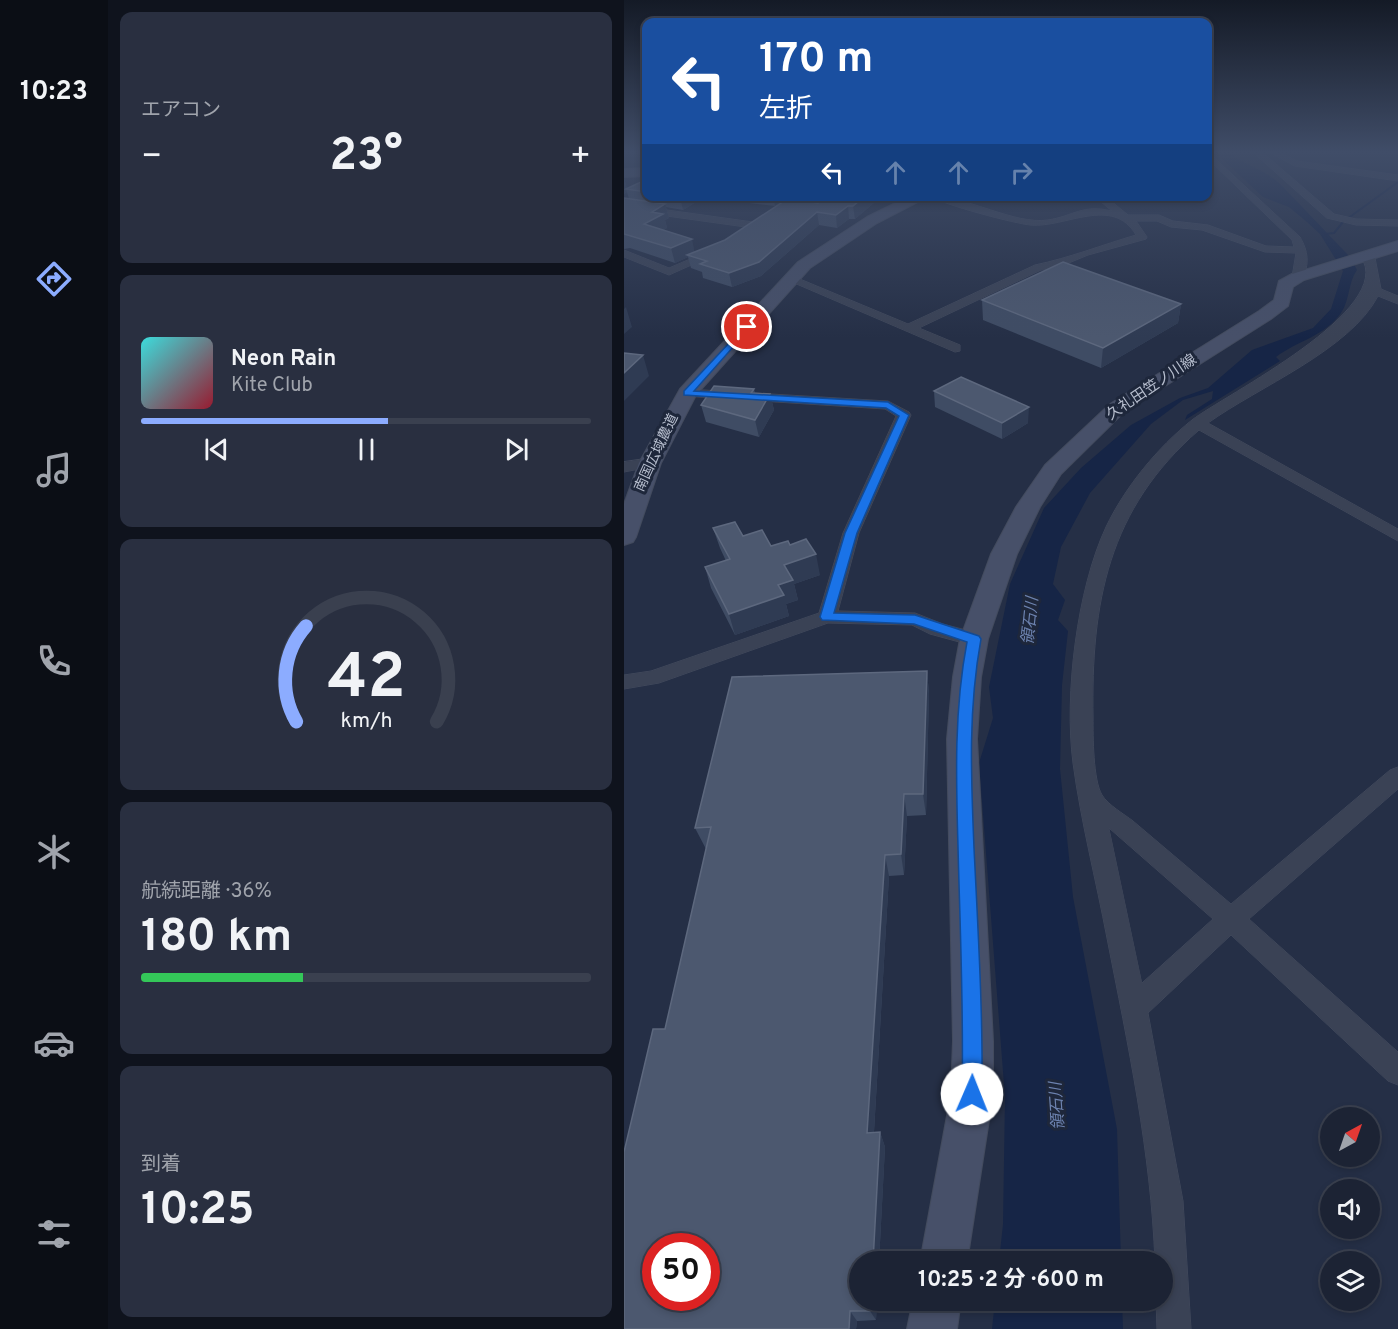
<!DOCTYPE html>
<html lang="ja">
<head>
<meta charset="utf-8">
<style>
	body { margin:0; font-family:Overpass,"Noto Sans JP",sans-serif; background:#292f40; color:#f1f3f6; height:100vh; display:flex; flex-direction:column; font-size:22px; white-space:nowrap }
	* { box-sizing:border-box; margin:0 }
	p { font-size:20px; color:#a0a4ac }
	.icon { flex:none; width:33px; height:33px; fill:none; stroke:currentColor; stroke-width:2; stroke-linecap:round; stroke-linejoin:round }
	.map { position:relative; flex:1; overflow:hidden }
	.panel { display:flex; flex-direction:column; gap:12px; padding:12px; background:#0f131d; width:516px }
	.panel>* { flex:none }
	.top-card { position:absolute; left:18px; top:18px; width:570px; height:183px; border-radius:12px; box-shadow:0 3px 9px #0003,0 0 0 2px #3a404f; background:#1a4fa0; color:#fff; overflow:hidden }
	.needle { width:39px; rotate:40deg }
	.buttons { position:absolute; left:696px; top:1107px; display:grid; gap:12px }
	.buttons a { display:grid; place-items:center; width:60px; height:60px; border-radius:50%; background:#1c2334; box-shadow:0 3px 9px #0003,0 0 0 2px #3a404f; font-size:30px }
	.speed { position:absolute; left:18px; top:1233px; display:flex; gap:12px; font-size:30px; font-weight:700; text-align:center }
	.speed>* { display:grid; place-content:center; width:78px; height:78px; border-radius:50%; background:#1c2334; box-shadow:0 3px 9px #0003,0 0 0 2px #3a404f; line-height:1 }
	.speed .limit { border:9px solid #d22; background:#fff; color:#111 }
	.pin { position:absolute; display:grid; place-items:center; width:51px; height:51px; color:#fff; margin:-26px; border:3px solid #fff; border-radius:50%; box-shadow:0 2px 6px #0007 }
	.me { position:absolute; width:66px; margin:-33px; rotate:1deg; stroke-linejoin:round; filter:drop-shadow(0 0 4px #0008) }
	.turn { display:flex; align-items:center; gap:21px; height:126px; padding:0 18px; font-size:27px }
	.turn .icon { width:78px; height:78px; stroke-width:2.5 }
	.turn b { display:block; font-size:42px; line-height:51px }
	.lanes { display:flex; align-items:center; height:57px; padding:0 18px; background:#0003; justify-content:center; gap:30px; direction:ltr }
	.lanes .off { opacity:.35 }
	.big { font-size:45px; font-weight:700; line-height:1.1 }
	.panel .card { flex:1; display:flex; flex-direction:column; justify-content:center; gap:9px; min-width:0; padding:0 21px; border-radius:12px; background:#292f40 }
	.panel .dial { align-items:center; gap:0 }
	.dial svg { height:156px; overflow:visible; fill:none; stroke:#3a404f; stroke-width:7; stroke-linecap:round; text-anchor:middle }
	.dial text { fill:#f1f3f6; stroke:none }
	.song { display:flex; align-items:center; gap:18px }
	.cover { width:72px; height:72px; border-radius:9px; background:linear-gradient(135deg,hsl(180 70% 55%),hsl(350 70% 35%)) }
	.played { height:6px; border-radius:3px; background:linear-gradient(90deg,#8cacff 55%,#3a404f 55%) }
	.keys { display:flex; justify-content:space-around; direction:ltr }
	.heat { display:flex; justify-content:space-between; align-items:center; font-size:33px; direction:ltr }
	.charge { height:9px; border-radius:4px; background:linear-gradient(90deg,#34c759 36%,#3a404f 0) }
	.trip { position:absolute; left:225px; top:1251px; width:324px; height:60px; border-radius:30px; background:#1c2334; box-shadow:0 3px 9px #0003,0 0 0 2px #3a404f; font-weight:700; line-height:60px; text-align:center }
	main { display:flex; flex:1; min-height:0 }
	.menu { display:flex; flex-direction:column; width:108px; justify-content:space-around; align-items:center; background:#0b0e15; color:#a0a4ac }
	.menu .icon { width:42px; height:42px }
	.menu .on { color:#8cacff }
	.menu b { font-size:27px; color:#f1f3f6 }
	.map>svg:first-child { display:block }
	.water { fill:#162546 }
	.lines { fill:none; stroke-linecap:round; stroke-linejoin:round }
	.stream { stroke:#162546; stroke-width:2 }
	.street-casing { stroke:#434b5e; stroke-width:1 }
	.secondary-casing { stroke:#434b5e; stroke-width:2 }
	.street { fill:#3a4255; fill-rule:evenodd }
	.secondary { fill:#475069; fill-rule:evenodd }
	.wall { fill:#3f4c64 }
	.shaded-wall { fill:#2f3b53 }
	.building { fill:#4c586f; stroke:#5d687e; stroke-width:1.5; fill-rule:evenodd }
	.route { fill:#1a73e8; stroke:#114b97; stroke-width:1.5 }
	.labels { text-anchor:middle; dominant-baseline:central; stroke-width:6; stroke-linejoin:round; paint-order:stroke }
	.far-street-label { font-size:14px; fill:#b7bece; stroke:#1e273b }
	.street-label { font-size:15px; fill:#b7bece; stroke:#1e273b }
	.water-label { font-size:16px; font-style:italic; fill:#6d83b0; stroke:#1e273b }
</style>
</head>
<body>
<main>
<nav class="menu">
<b>10:23</b>
<svg class="icon on" aria-label="directions" viewBox="0 0 24 24"><path d="M12 3l9 9-9 9-9-9zM9 14v-3h6M13 9l2 2-2 2"/></svg>
<svg class="icon" aria-label="music" viewBox="0 0 24 24"><path d="M9 18V5l10-2v13"/><circle cx="6" cy="18" r="3"/><circle cx="16" cy="16" r="3"/></svg>
<svg class="icon" aria-label="phone" viewBox="0 0 24 24"><path d="M5 4h4l2 5-3 2q2 4 5 5l2-3 5 2v4C11 20 4 13 5 4z"/></svg>
<svg class="icon" aria-label="climate" viewBox="0 0 24 24"><path d="M12 3v18M4 7l16 10M4 17L20 7"/></svg>
<svg class="icon" aria-label="car" viewBox="0 0 24 24"><path d="M5 17H2v-5l4-1 3-4h7l3 4 3 1v5h-3M9 17h6M6 11h13"/><circle cx="7" cy="17" r="2"/><circle cx="17" cy="17" r="2"/></svg>
<svg class="icon" aria-label="filters" viewBox="0 0 24 24"><path d="M4 7h16M4 17h16"/><circle cx="9" cy="7" r="2"/><circle cx="15" cy="17" r="2"/></svg>
</nav>
<section class="panel">
<div class="card"><p>エアコン</p>
<div class="heat"><a>−</a><b class="big">23°</b><a>+</a></div>
</div>
<div class="card">
<div class="song"><i class="cover"></i><div><b>Neon Rain</b><p>Kite Club</p></div></div>
<div class="played"></div>
<div class="keys"><svg class="icon" aria-label="previous" viewBox="0 0 24 24"><path d="M18 5L8 12l10 7zM5 5v14"/></svg><svg class="icon" aria-label="pause" viewBox="0 0 24 24"><path d="M8 5v14M16 5v14"/></svg><svg class="icon" aria-label="next" viewBox="0 0 24 24"><path d="M6 5l10 7-10 7zM19 5v14"/></svg></div>
</div>
<div class="card dial"><svg viewBox="0 0 100 80">
<path d="M14 69A42 42 0 1 1 86 69"/>
<path d="M14 69A42 42 0 0 1 19 20" stroke="#8cacff"/>
<text x="50" y="56" font-size="32" font-weight="700">42</text>
<text x="50" y="72" font-size="11">km/h</text>
</svg></div>
<div class="card"><p>航続距離 · 36%</p><b class="big">180 km</b><div class="charge"></div></div>
<div class="card"><p>到着</p><b class="big">10:25</b></div>
</section>
<div class="map">
<svg width="774" height="1329" viewBox="0 0 774 1329">
	<rect width="100%" height="100%" fill="#252f46"/>
	<path class="water" d="M591,152H604C621,166 643,170 658,186C681,210 703,233 726,257L733,270C724,282 726,300 717,313C701,336 673,341 652,357L656,361L561,420L563,415L588,399L589,391L559,400L527,424L466,493L437,547L429,584L441,600L434,620L444,631L438,685L436,769L449,897L493,1129L497,1261H375L379,1224L381,1097L355,763L369,718L365,687L386,584L420,508L457,468L507,425L556,398L584,388L628,350L689,328L707,309L719,271L696,234L683,222L665,207L639,197Z
		M371,1301H498L499,1329H368Z"/>
	<g class="lines">
		<path class="stream" d="M723,219L774,182
			M701,234L710,233L719,222"/>
		<g class="street-casing">
			<path id="street" d="M584,152L676,237C684,251 686,264 678,279L668,277L672,253L641,252L578,230L547,227L533,221H512L523,237L522,239L464,255L430,269L417,270L295,328L336,345V351L331,352L161,279L171,277L284,324L411,265C445,258 478,245 512,235C489,195 441,228 407,225C392,224 317,204 306,196C344,196 390,225 424,220C450,216 458,204 488,211L470,196H481L504,215H535L549,221L584,225L642,246L670,247L668,240L584,159Z
				M629,152H638L710,214L732,219L774,220V226L732,225L703,218Z
				M645,152H655L673,161L774,175V181L671,166Z
				M170,196H181L154,218H146V214Z
				M0,204L136,223L141,226L136,229L0,210Z
				M0,250L45,268L85,251L94,253L45,275L0,257Z
				M738,255L751,258L757,289L774,296V304L754,296C726,350 634,387 584,423L774,529V541L575,430C484,509 467,602 469,718C469,736 469,780 478,795C484,805 500,814 509,821C542,849 574,876 607,904L766,770L774,767V789L625,919L774,1052V1085L764,1081L607,935L524,1013L559,1201L567,1329H533L532,1300H538V1262H531C527,1152 504,1045 483,938C472,880 457,822 449,763C440,695 453,589 482,527C501,487 534,447 568,420C599,396 774,309 737,257ZM485,828L589,919L518,983Z
				M63,389L264,401L285,412L287,415L235,533L214,611L291,613L319,624L357,634L359,639L357,644L350,646L306,634L288,625L204,623L35,683L0,689V675L27,671L195,613L219,533L272,416L261,409L58,396V390Z
				M26,458L31,460L34,463L31,466L0,472V462Z"/>
		</g>
		<g class="secondary-casing">
			<path id="secondary" d="M22,168V176L0,177V169Z
				M286,196H305L253,223L186,268L72,395L37,463L12,537L9,542L0,545V504L15,463L56,389L174,262L243,217Z
				M774,241V251L680,280L669,287L664,306L647,319L500,412L437,474L416,507L393,554L364,639L357,677L353,739L369,1041V1094L343,1262H296L327,1094L329,1041L323,739L329,677L336,639L367,554L392,507L421,465L486,404L635,311L650,300L655,281L668,274Z
				M289,1300H337L333,1329H283Z"/>
		</g>
		<use href="#street" class="street"/>
		<use href="#secondary" class="secondary"/>
	</g>
	<path class="wall" d="M0,178L3,189L22,182V196H76L77,199L59,210L42,207L45,218L41,220L43,228L39,230L71,252L194,203L203,196H251V202L231,219H225L213,228L195,225L137,276L108,287L79,278L78,272L67,268L64,257L51,263L6,248L0,249V198L5,199L3,192L0,194Z
		M115,196H166L151,206L116,202Z
		M358,300L557,304L554,323L477,368L359,320Z
		M130,389L131,393L146,394L150,410L135,437L82,422L77,405Z
		M310,391L404,423L378,439L311,407Z
		M89,528L119,536L147,546L166,545L196,575L170,584L174,600L162,604L165,616L111,635L87,588L81,567L102,561L96,548Z
		M303,671L305,694L302,815L283,816L280,875L265,876L250,1132H256L261,1147L252,1320L233,1321L232,1329L41,1029L82,849L71,828Z"/>
	<path class="shaded-wall" d="M0,178L3,190L2,189L3,192L0,194Z
		M76,196L77,199L59,210L56,197Z
		M149,196H166L151,206Z
		M241,196H251V202L231,219L229,206Z
		M41,204L45,218L41,220L43,228L24,239L20,224L28,212Z
		M224,206L225,219L213,228L212,215Z
		M193,212L195,225L137,276L108,287L105,273Z
		M68,239L71,254L63,255L64,257L51,263L47,248Z
		M557,304L554,323L477,368L479,348Z
		M2,307L8,327L0,334V309Z
		M19,355L25,376L0,401V373Z
		M146,394L150,410L135,437L131,420Z
		M405,407L404,423L378,439V423Z
		M192,554L196,575L170,584L174,600L162,604L165,616L111,635L105,614L154,585L160,565Z
		M303,671L305,694L302,815L299,794Z
		M280,794L283,816L280,875L277,854Z
		M261,855L265,876L249,1148L243,1133Z
		M256,1132L261,1147L255,1262H249Z
		M247,1300H253L252,1320L246,1311Z
		M226,1311L233,1321L232,1329H225Z"/>
	<path class="building" d="M19,181L22,182V192L2,189Z
		M203,196H241L229,206H224L212,215L193,212L135,262L105,273L76,264L83,261L63,255L101,240L163,199L194,203Z
		M0,198L41,204L28,212L39,214L20,224L68,239L47,248L0,234Z
		M439,262L557,304L479,348L358,300Z
		M0,353L19,355L0,373Z
		M337,377L405,407L378,423L310,391Z
		M90,386L130,389L127,393L146,394L131,420L77,405Z
		M111,522L119,536L138,530L147,546L164,541L166,545L182,539L192,554L160,565L169,580L154,585L160,595L105,614L81,567L106,559L89,528Z
		M303,671L299,794H280L277,854L261,855L243,1133L256,1132L249,1262H236V1300H247L246,1311H226L225,1329H0V1152L29,1029H41L87,827L71,828L108,677ZM32,1246H82V1298H32Z"/>
	<linearGradient id="sky" x2="0" y2="1"><stop stop-color="#141a26"/><stop offset="0.45" stop-color="#404d68"/><stop offset="1" stop-color="#404d68" stop-opacity="0"/></linearGradient>
	<rect width="774" height="338" fill="url(#sky)"/>
	<path class="route" d="M123,324L126,328L70,391L264,402L285,415L233,533L210,613L291,615L355,636L357,639C344,710 347,776 350,848C354,930 359,1012 358,1094L355,1101L348,1104L341,1101L338,1094C340,1012 336,929 334,847C332,777 330,710 343,642L290,624L198,620L196,617L221,533L275,416L262,408L60,395V391Z"/>
	<g class="labels">
		<g class="far-street-label">
			<text transform="translate(33 453) rotate(-65)">南国広域農道</text>
		</g>
		<g class="street-label">
			<text transform="translate(528 388) rotate(-34)">久礼田笠ノ川線</text>
		</g>
		<g class="water-label">
			<text transform="translate(407 621) rotate(-84)">領石川</text>
			<text transform="translate(434 1106) rotate(-94)">領石川</text>
		</g>
	</g>
</svg>
<div class="buttons">
<a><svg class="needle" viewBox="-14 -14 28 28"><path d="M0-13l5 13h-10z" fill="#e53935"/><path d="M0 13l5-13h-10z" fill="#a0a4ac"/></svg></a>
<a><svg class="icon" aria-label="sound" viewBox="0 0 24 24"><path d="M4 9h4l5-4v14l-5-4H4zM17 9q2 3 0 6"/></svg></a>
<a><svg class="icon" aria-label="layers" viewBox="0 0 24 24"><path d="M12 4l9 5-9 5-9-5zM3 14l9 5 9-5"/></svg></a>
</div>
<div class="speed"><div class="limit">50</div></div>
<div class="pin" style="left:123px;top:327px;background:#d93025"><svg class="icon" aria-label="arrive" viewBox="0 0 24 24"><path d="M6 21V4h12l-3 4 3 4H6"/></svg></div>
<svg class="me" style="left:348px;top:1094px" viewBox="-20 -20 40 40"><circle r="19" fill="#fff"/><path d="M0-13L10 11 0 6-10 11z" fill="#1a73e8"/></svg>
<div class="trip">10:25 · 2 分 · 600 m</div>
<div class="top-card">
<div class="turn"><svg class="icon" aria-label="left" viewBox="0 0 24 24"><path d="M17 20v-9H6M10 6l-5 5 5 5"/></svg><div><b>170 m</b>左折</div></div>
<div class="lanes"><svg class="icon" aria-label="left" viewBox="0 0 24 24"><path d="M17 20v-9H6M10 6l-5 5 5 5"/></svg><svg class="icon off" aria-label="ahead" viewBox="0 0 24 24"><path d="M12 20V5M6 11l6-6 6 6"/></svg><svg class="icon off" aria-label="ahead" viewBox="0 0 24 24"><path d="M12 20V5M6 11l6-6 6 6"/></svg><svg class="icon off" aria-label="right" viewBox="0 0 24 24"><path d="M7 20v-9h11M14 6l5 5-5 5"/></svg></div>
</div>
</div>
</main>
</body>
</html>
